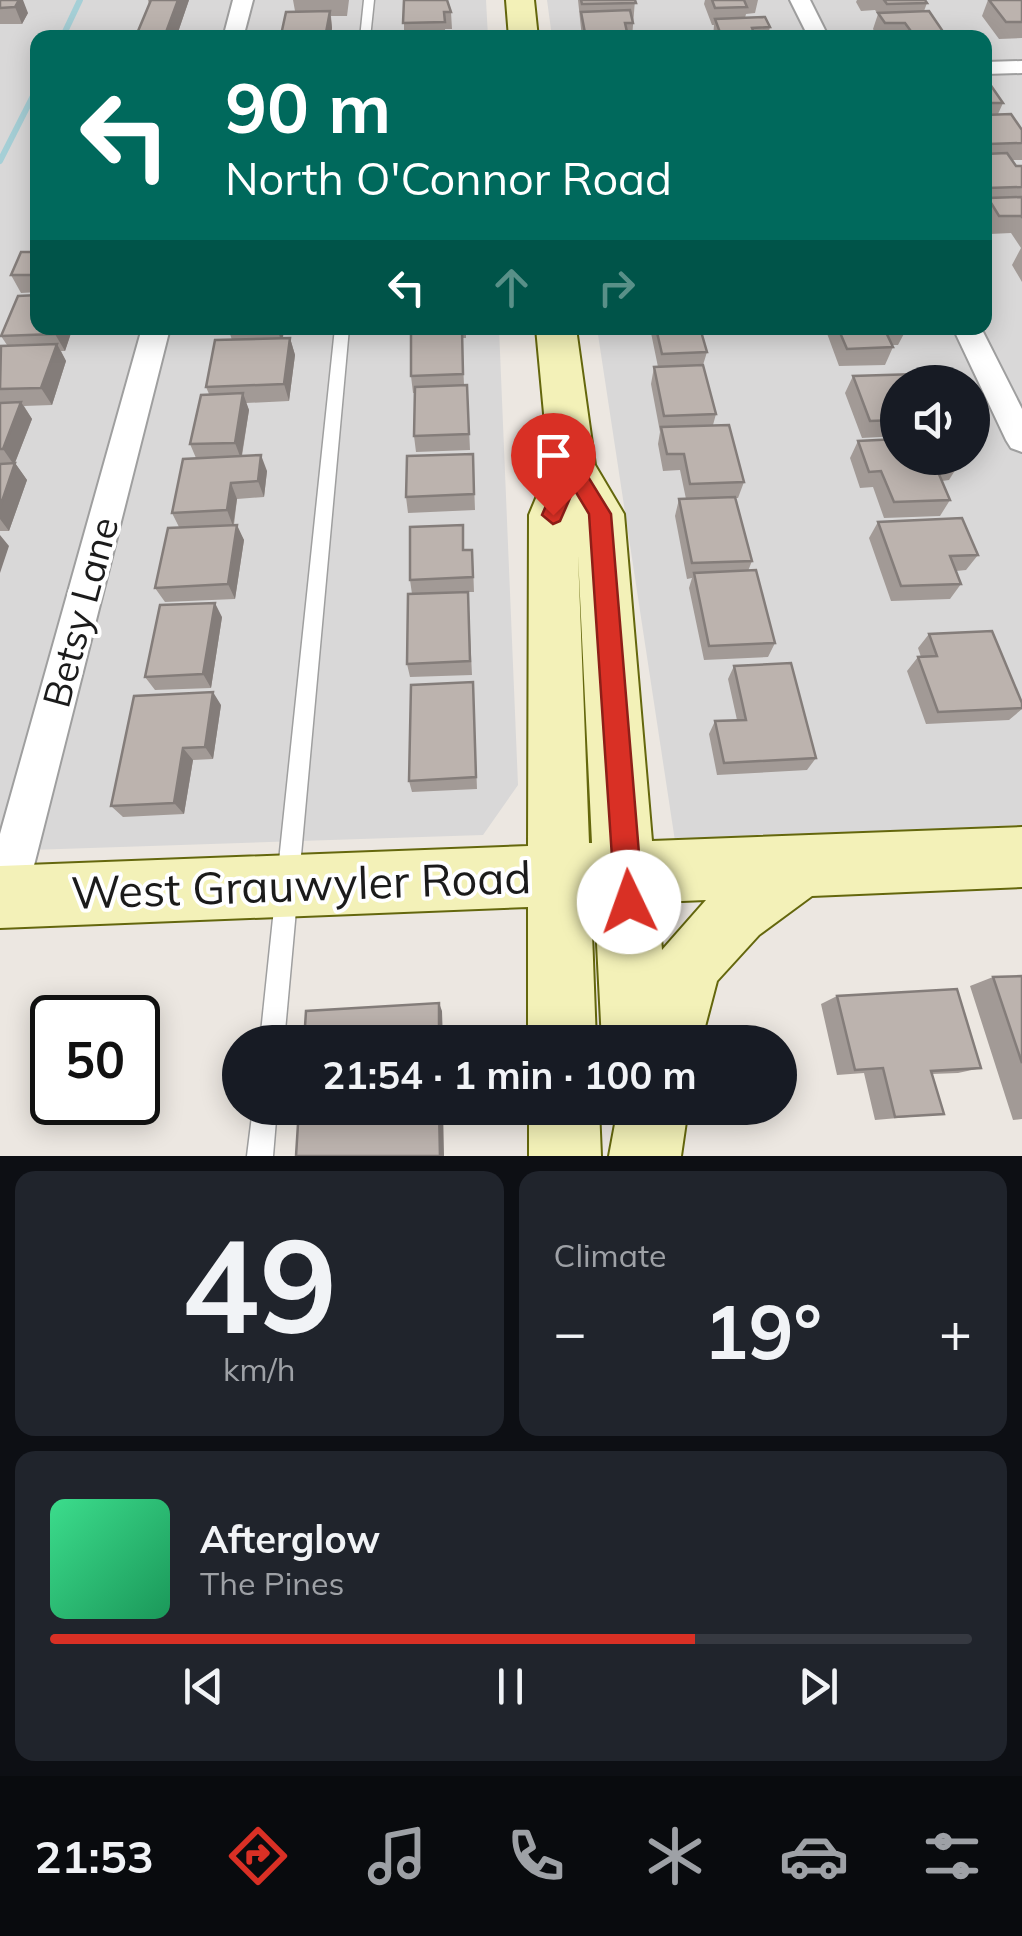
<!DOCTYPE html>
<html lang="en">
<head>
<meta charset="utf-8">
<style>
	body { margin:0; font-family:Mulish,sans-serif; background:#20242c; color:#f1f3f6; height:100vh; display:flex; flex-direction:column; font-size:38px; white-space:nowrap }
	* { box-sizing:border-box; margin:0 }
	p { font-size:32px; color:#9ea1a6 }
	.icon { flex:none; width:55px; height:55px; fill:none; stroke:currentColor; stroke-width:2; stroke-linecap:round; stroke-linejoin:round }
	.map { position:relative; height:1156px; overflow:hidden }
	.side { display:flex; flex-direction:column; gap:15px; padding:15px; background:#0d0f14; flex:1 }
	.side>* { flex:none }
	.guide { position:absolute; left:30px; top:30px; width:962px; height:305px; border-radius:20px; box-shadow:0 5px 25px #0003; background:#00695c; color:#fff; overflow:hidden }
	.fabs { position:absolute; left:880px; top:365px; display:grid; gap:20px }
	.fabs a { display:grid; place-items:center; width:110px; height:110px; border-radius:50%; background:#171b24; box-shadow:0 5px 25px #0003; font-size:50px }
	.speed { position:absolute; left:30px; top:995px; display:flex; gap:20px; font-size:50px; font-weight:700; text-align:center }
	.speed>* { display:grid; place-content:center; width:130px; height:130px; border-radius:50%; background:#171b24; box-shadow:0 5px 25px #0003; line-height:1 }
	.speed .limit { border:5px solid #111; border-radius:15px; background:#fff; color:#111 }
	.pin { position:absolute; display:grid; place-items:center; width:85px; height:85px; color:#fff; margin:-102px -42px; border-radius:50% 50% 50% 0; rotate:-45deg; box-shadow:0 0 10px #0007 }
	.pin .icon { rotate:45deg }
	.me { position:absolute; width:110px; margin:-55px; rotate:357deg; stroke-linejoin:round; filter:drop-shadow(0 0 8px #0008) }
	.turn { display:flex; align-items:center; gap:35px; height:210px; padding:0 30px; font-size:45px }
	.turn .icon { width:130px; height:130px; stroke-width:2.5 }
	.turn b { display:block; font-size:70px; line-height:85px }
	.lanes { display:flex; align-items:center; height:95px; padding:0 30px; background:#0003; justify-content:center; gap:50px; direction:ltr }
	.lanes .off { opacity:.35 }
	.big { font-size:75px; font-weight:700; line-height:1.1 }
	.side .card { flex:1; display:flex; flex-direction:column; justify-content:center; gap:15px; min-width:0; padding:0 35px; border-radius:20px; background:#20242c }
	.side .dial { align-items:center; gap:0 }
	.dial b { font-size:130px; line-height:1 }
	.song { display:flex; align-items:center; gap:30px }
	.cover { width:120px; height:120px; border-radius:15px; background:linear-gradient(135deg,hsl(150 70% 55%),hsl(150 70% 35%)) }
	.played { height:10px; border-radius:5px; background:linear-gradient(90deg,#d93025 70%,#363941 70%) }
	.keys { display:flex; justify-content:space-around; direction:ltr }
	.heat { display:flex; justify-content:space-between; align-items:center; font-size:55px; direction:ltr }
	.side .tiles { flex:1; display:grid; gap:15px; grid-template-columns:1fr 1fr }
	.card:last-child { grid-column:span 2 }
	.trip { position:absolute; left:222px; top:1025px; width:575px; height:100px; border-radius:50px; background:#171b24; box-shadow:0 5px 25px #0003; font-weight:700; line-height:100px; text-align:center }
	.dock { display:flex; height:160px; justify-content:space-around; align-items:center; background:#090b0e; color:#9ea1a6 }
	.dock .icon { width:70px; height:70px }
	.dock .active { color:#d93025 }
	.dock b { font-size:45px; color:#f1f3f6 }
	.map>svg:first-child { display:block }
	.residential { fill:#d9d8d8; fill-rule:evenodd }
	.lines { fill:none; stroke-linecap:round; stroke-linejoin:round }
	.stream { stroke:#a5cfd6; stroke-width:6 }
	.lane-casing { stroke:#9f9f9f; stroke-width:3 }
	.street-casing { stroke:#9f9f9f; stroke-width:4 }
	.secondary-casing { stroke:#64670d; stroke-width:4 }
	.lane { fill:#fff; fill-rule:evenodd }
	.street { fill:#fff; fill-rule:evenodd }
	.secondary { fill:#f3f1b8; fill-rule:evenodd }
	.wall { fill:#a29a96 }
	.shaded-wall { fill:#847d7a }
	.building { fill:#bcb3ae; stroke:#847d7a; stroke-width:2.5 }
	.route { fill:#d93025; stroke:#8d1f18; stroke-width:2.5 }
	.labels { text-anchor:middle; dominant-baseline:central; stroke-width:8; stroke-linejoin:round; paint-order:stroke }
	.street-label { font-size:38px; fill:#1b1b1b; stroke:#fff }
	.near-street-label { font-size:45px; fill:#1b1b1b; stroke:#fff }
</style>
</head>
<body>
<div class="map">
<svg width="1022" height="1156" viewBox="0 0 1022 1156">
	<rect width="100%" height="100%" fill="#ece7e1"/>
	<path class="residential" d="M0,0H486L488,37L38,38V328H499L518,785L483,835L0,851Z
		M547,0H1022V825L675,841L597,328H985V38L552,37ZM898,382H972V458H898Z"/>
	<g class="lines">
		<path class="stream" d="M62,38L80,0
			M0,161L38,86"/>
		<g class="lane-casing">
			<path id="lane" d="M364,0H374L370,38H360Z
				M335,328H349L284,1042H260Z
				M253,1108H277L273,1156H247Z"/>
		</g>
		<g class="street-casing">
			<path id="street" d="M233,0H253L243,38H223Z
				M790,0H810L829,38H809Z
				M1022,61V73L985,74V62Z
				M142,328H170L26,897L19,912L4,919L0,917V834Z
				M953,328H981L1022,409V452L1011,448L1006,440Z"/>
		</g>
		<g class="secondary-casing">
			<path id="secondary" d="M506,0H534L538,38H509Z
				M536,328H576L595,465L624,514L652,841L1022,827V887L812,896L759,935L717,981L701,1042H602L595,904L591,905L596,1042H528V907L0,928V866L528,846L529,515L549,467ZM578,555L592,843H589ZM706,900L662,950L658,902Z
				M529,1108H599L601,1156H529Z
				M618,1108H688L681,1156H609Z"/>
		</g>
		<use href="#lane" class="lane"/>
		<use href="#street" class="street"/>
		<use href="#secondary" class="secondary"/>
	</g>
	<path class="wall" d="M0,0L28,13L22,24H0Z
		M148,0H189L176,38H137L149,4Z
		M293,0H349L347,16H331L332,28L331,37L345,38H281V35L295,11Z
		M404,0L451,12L452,29H445L446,38H404Z
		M578,0H635L632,38H582Z
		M705,0H758L755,13L746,14L745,18L770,27L767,38H713L714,25H712L704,4Z
		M857,0H925L927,3L924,11L944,33L942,38H878L873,29L878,14L875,10L861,11L856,2Z
		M988,0H1022V38L999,39L982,16Z
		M985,77L1003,103L998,114L1022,130V160H1012L1016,166H1022V282L1012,265L1021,248L1011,233L990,234L985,226Z
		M38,252V292L21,293L11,275Z
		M38,328H84L82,332L71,333L65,351H61L66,361L52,405L24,406L32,419L15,463L27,480L9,531H0V347L7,345L1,336Z
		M228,328H284L283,338H290L295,355L289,401L246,403L249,410L242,456L267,471L264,497L237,499L234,525L244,540L235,599L165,602L155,588L179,527L172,513L196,458L190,444L209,394L206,387L232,340Z
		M409,328H466V338H462L464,385H467L470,450L416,452L414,436L415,393H413L411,376V340Z
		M650,328H700L707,352L703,365L716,414L713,425L744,482L738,498H736L752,561L748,571L775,643L768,657L704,660L689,588L692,578L687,579L675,516L679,499H686L680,470L663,471L658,444L660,432L651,384L654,367H658Z
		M825,328H907L898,345H892L893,347L885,365L839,366Z
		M853,376L898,382V436L862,438L845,393Z
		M858,441L959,464L949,480L942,481L950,500L940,516L884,518L873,487L860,488L850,458Z
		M473,454L475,510L408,513L406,497Z
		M878,522L978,555L966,570L956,571L961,584L950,599L891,601L869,538Z
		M464,550L473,565L474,592H468L472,675L410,677L407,664L412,594L410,580Z
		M222,617L211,688L155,690L145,677Z
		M929,634L1022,703V709L1009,720L926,724L907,671L918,657H921L918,648Z
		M734,666L816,758L807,770L717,775L709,734L715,721L737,720L728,679Z
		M473,682L477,789L412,792L409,781Z
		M221,705L213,759L193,760L184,814L123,817L111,806Z
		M1022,976V1119L1013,1120L970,986L993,977Z
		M837,996L981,1068L958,1073L932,1074L944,1114L875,1120L864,1073L837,1075L821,1004Z"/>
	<path class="shaded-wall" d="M19,0H23L28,13L22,24L15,7Z
		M178,0H189L176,38H166L165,35Z
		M330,11L332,28L331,38H325Z
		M57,328H68L71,333L65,351L55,334Z
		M277,328H284L282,344Z
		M290,338L295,355L289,401L284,384Z
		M57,344L66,361L52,405L41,388Z
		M243,393L249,410L241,459L235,443Z
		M21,402L32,419L14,465L3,449Z
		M261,455L267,471L264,497L258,481Z
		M15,463L27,480L9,531L0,519V507Z
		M231,483L237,499L233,526L227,510Z
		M237,525L244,540L235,599L228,584Z
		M0,535L9,546L0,573Z
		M215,603L222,617L211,688L203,674Z
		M213,692L221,705L213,759L205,747Z
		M183,748L193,760L184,814L174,803Z
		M439,1003L442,1011L443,1042H439Z
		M439,1108H443L444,1156H440Z"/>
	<path class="building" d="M0,0H19L15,7L0,8Z
		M151,0H178L165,35L136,36Z
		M404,0H447L451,12H444L445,22L403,23Z
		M581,0H635L636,3L582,4Z
		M712,0H744L747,7L715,8Z
		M884,0H925L927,3L887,4Z
		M989,0H1022V22H1006Z
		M630,10L633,23H625L627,32L585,33L581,12Z
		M330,11L325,38H312V34L281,35L286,12Z
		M929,11L944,33L913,34L905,23H885L878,13Z
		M765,17L770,27L752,28L756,38H722L715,19Z
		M985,77L1003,103H985Z
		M1011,114L1022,130V143L988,144L985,140V115Z
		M1007,153L1016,166H1022V187L987,188L985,185V154Z
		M1022,197V217L1021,216H999L988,198Z
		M21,252H38V275H11Z
		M38,295V328H57L55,334L1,336L18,296Z
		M656,328H700L707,352L662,354Z
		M838,328H905H884L893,347L847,349Z
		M462,330L463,374L411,376V332Z
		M290,338L284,384L206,387L215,340Z
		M57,344L41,388L0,389L1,346Z
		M703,365L716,414L664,416L654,367Z
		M917,374L921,382H898V420L870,421L853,376Z
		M467,385L469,434L414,436L415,387Z
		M243,393L235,443L190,444L201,395Z
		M21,402L3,449H0V403Z
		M729,425L744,482L690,484L684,454H667L661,427Z
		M898,439V458H956L959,464L935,465L950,500L894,502L881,471L869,472L858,441Z
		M473,454L474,494L406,497L407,456Z
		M261,455L258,481L231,483L227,510L172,513L183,459Z
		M15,463L0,507V464Z
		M735,497L752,561L692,563L679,499Z
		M962,518L978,555L950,556L961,584L901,586L878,522Z
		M237,525L228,584L155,588L168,528Z
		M463,525V550H472L473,577L410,580V527Z
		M756,570L775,643L709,646L694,573Z
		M468,592L470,661L407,664L408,594Z
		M215,603L203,674L145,677L160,605Z
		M992,631L1022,703V708L938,712L918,657L937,656L929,634Z
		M791,663L816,758L724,763L715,721L746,720L734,666Z
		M473,682L476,777L409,781L411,685Z
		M213,692L205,747L183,748L174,803L111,806L134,696Z
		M1022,976V1063L993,977Z
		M957,989L981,1068L931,1071L944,1114L895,1117L883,1068L855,1070L837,996Z
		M439,1003V1042H304L306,1011Z
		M299,1108H439L440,1156H296Z"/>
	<path class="route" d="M572,460L579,462L611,514L643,902L639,912L629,916L619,912L615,902L589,514L574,489L560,521L553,524L542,515L562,468Z"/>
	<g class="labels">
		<g class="street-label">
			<text transform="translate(80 612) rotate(-75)">Betsy Lane</text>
		</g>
		<g class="near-street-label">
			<text transform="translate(301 884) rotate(-2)">West Grauwyler Road</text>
		</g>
	</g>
</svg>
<div class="fabs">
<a><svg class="icon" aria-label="sound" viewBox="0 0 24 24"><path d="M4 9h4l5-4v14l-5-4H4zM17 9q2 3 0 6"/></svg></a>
</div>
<div class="speed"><div class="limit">50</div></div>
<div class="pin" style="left:553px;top:515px;background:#d93025"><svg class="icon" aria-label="arrive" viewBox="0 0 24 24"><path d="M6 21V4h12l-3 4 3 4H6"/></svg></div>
<svg class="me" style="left:629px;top:902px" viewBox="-20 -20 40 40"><circle r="19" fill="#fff"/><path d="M0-13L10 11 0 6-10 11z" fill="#d93025"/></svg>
<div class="trip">21:54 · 1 min · 100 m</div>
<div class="guide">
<div class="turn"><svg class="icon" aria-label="left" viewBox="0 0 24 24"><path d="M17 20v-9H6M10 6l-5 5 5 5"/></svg><div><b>90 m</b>North O'Connor Road</div></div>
<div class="lanes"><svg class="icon" aria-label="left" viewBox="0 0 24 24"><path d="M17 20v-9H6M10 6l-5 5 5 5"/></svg><svg class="icon off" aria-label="ahead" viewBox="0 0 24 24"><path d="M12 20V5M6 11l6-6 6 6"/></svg><svg class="icon off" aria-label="right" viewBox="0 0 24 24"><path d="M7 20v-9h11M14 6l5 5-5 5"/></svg></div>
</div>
</div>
<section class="side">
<div class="tiles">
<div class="card dial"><b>49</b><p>km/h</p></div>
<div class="card"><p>Climate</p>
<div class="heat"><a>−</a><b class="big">19°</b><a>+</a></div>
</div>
<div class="card">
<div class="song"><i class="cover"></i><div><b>Afterglow</b><p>The Pines</p></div></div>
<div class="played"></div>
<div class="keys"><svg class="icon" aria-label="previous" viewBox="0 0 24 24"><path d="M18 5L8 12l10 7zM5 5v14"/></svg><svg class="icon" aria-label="pause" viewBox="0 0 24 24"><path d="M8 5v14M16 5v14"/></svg><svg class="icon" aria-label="next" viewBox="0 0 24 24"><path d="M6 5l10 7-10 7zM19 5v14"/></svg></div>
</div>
</div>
</section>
<nav class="dock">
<b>21:53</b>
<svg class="icon active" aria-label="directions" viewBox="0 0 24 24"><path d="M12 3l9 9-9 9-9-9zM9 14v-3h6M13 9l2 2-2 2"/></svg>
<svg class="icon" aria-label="music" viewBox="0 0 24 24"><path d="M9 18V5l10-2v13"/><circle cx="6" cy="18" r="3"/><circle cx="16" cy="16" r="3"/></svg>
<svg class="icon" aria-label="phone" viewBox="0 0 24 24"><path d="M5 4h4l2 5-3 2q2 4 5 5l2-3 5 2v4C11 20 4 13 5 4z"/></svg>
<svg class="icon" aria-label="climate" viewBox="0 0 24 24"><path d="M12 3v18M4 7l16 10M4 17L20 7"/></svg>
<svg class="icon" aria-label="car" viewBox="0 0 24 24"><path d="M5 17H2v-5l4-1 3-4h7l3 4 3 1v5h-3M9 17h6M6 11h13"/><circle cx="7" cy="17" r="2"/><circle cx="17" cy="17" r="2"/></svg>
<svg class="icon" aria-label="filters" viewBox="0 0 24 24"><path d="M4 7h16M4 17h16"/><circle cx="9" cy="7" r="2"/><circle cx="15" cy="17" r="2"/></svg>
</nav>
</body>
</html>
